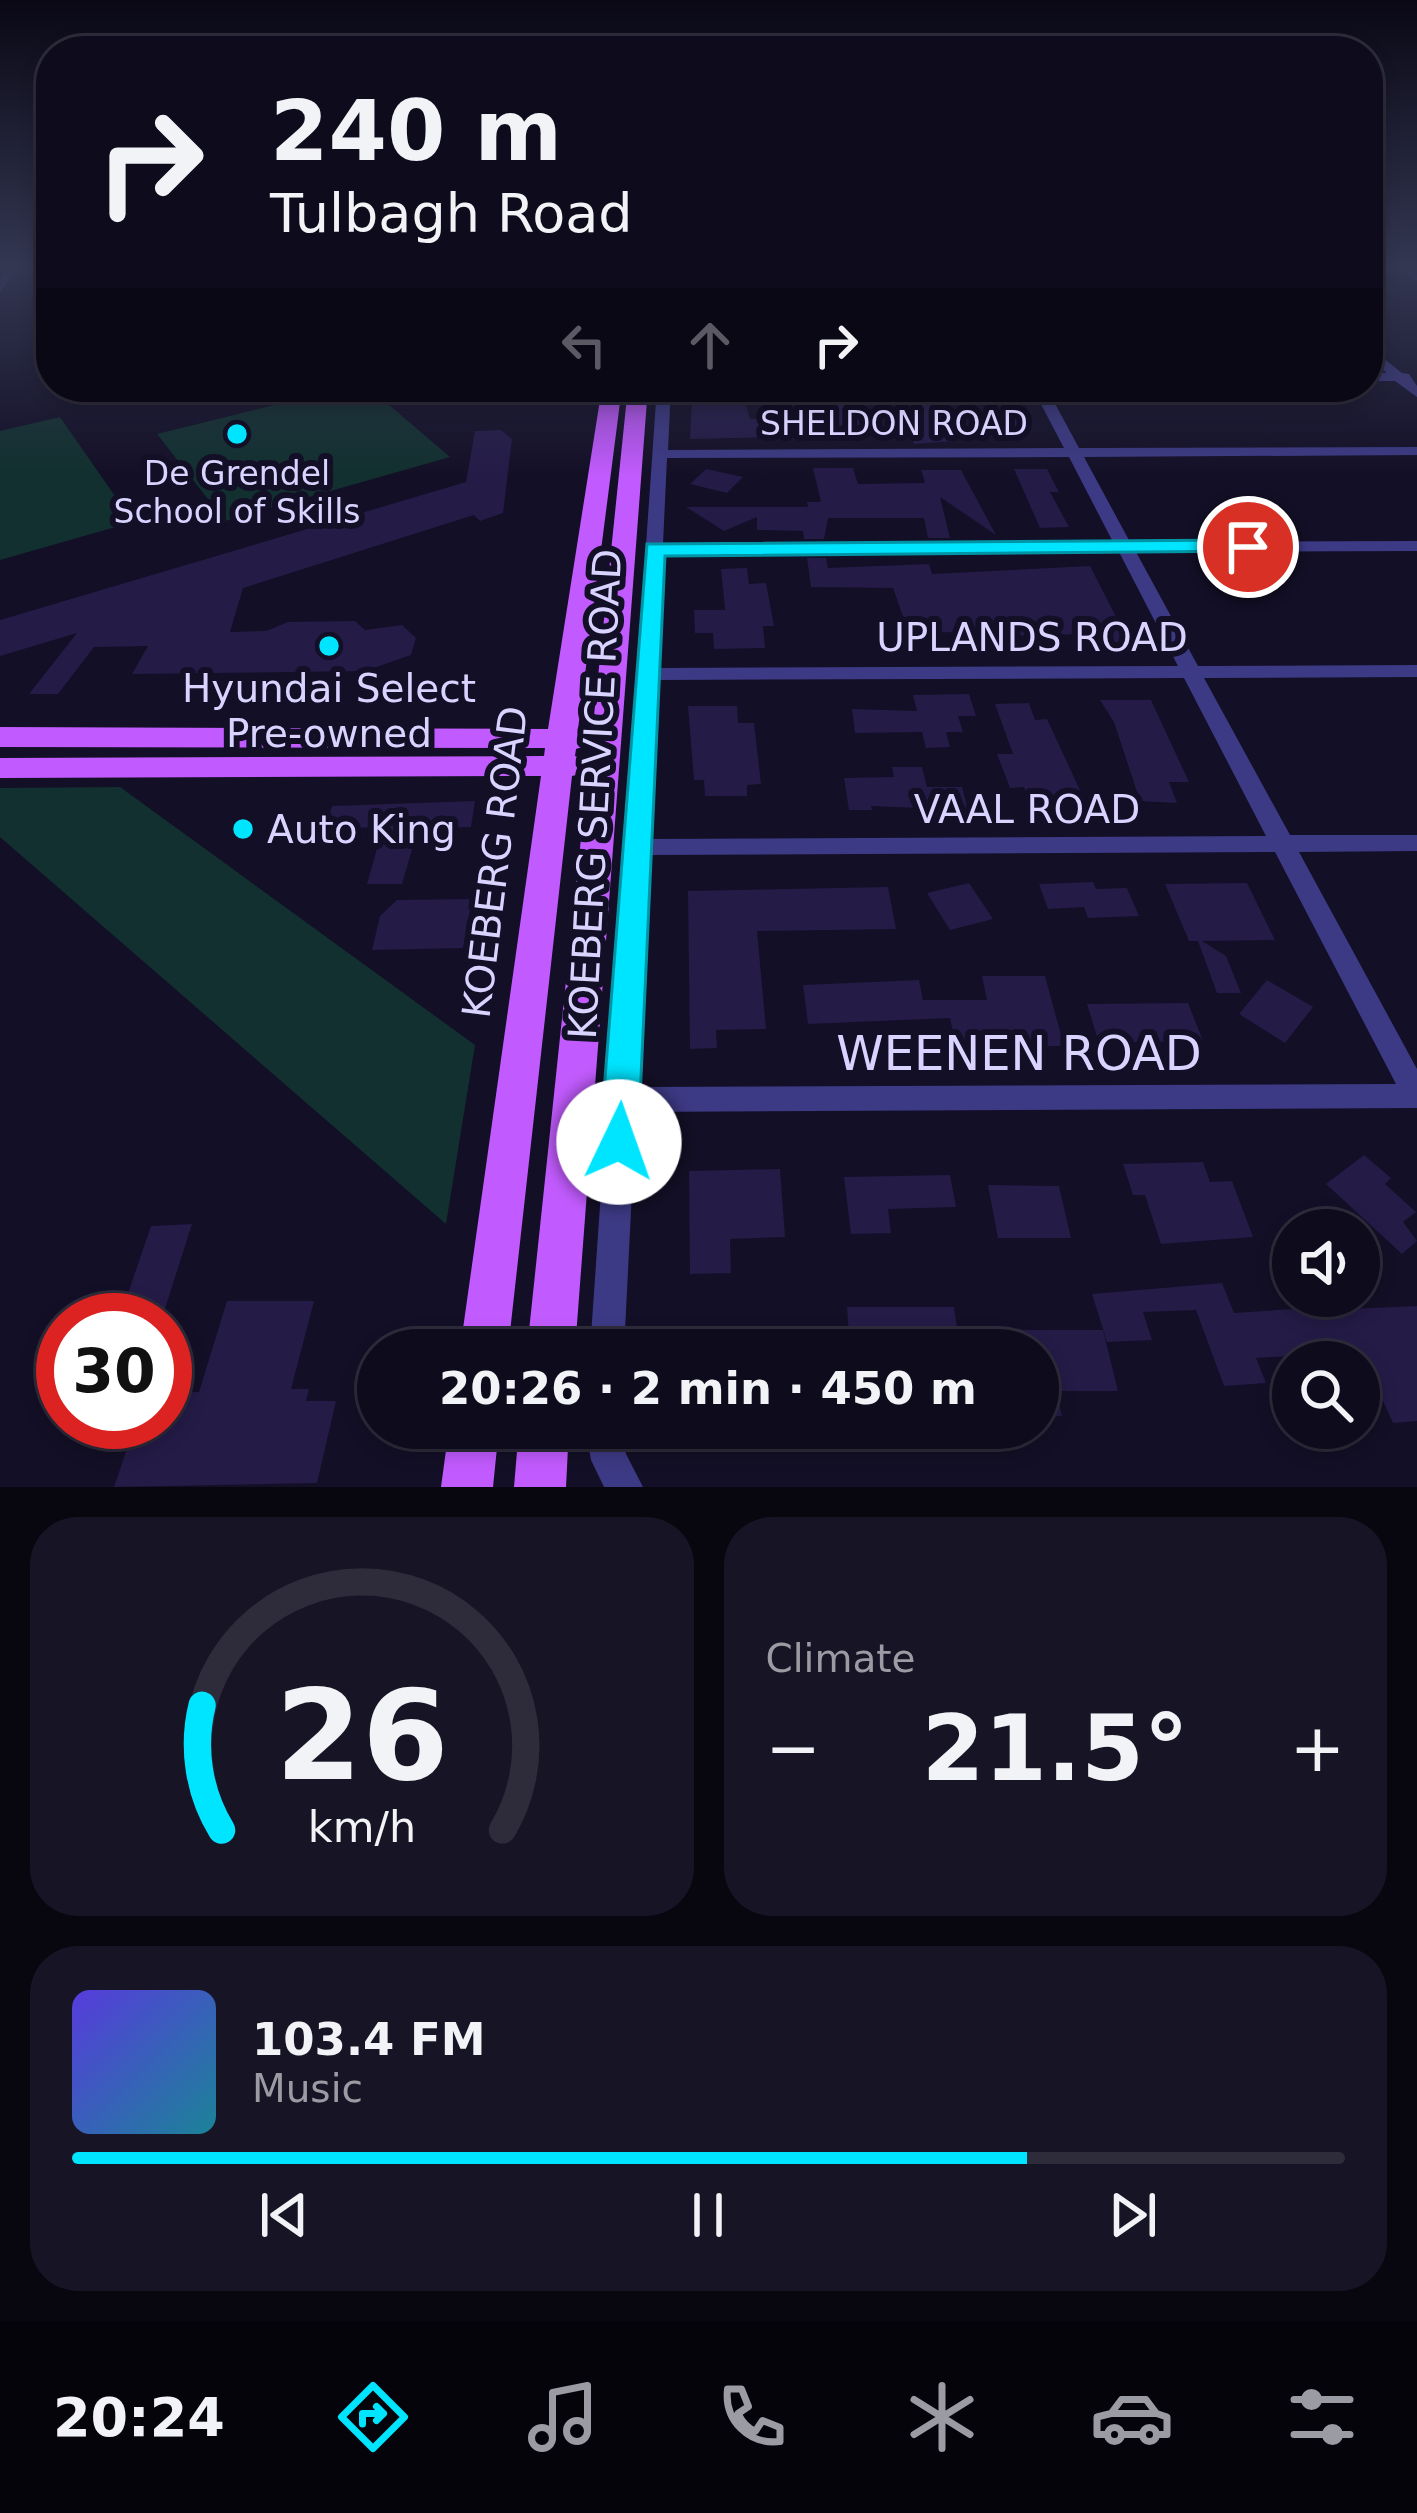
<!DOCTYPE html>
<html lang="en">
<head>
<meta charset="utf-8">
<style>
	body { margin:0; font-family:"DejaVu Sans",sans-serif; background:#171425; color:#f1f3f6; height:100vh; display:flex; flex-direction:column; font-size:45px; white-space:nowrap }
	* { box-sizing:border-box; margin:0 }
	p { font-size:39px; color:#9b9ba3 }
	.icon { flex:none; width:66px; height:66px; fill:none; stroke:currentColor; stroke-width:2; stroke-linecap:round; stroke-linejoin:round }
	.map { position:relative; height:1487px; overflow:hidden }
	.details { display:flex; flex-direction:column; gap:30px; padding:30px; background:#08060f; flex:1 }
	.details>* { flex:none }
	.guide { position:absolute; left:36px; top:36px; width:1347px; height:366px; border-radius:48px; box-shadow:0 6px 18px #0003,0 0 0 3px #2e2b3b; background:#0e0b1c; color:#f1f3f6; overflow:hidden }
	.fabs { position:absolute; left:1272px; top:1209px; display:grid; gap:24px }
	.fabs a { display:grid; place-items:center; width:108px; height:108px; border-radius:50%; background:#0e0b1c; box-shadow:0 6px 18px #0003,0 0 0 3px #2e2b3b; font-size:60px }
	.speed { position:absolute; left:36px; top:1293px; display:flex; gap:24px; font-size:60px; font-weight:700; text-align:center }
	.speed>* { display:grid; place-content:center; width:156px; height:156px; border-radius:50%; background:#0e0b1c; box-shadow:0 6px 18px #0003,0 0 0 3px #2e2b3b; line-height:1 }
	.speed .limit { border:18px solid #d22; background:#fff; color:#111 }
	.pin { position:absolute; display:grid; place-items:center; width:102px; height:102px; color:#fff; margin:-51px; border:6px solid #fff; border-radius:50%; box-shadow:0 3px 12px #0007 }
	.me { position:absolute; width:132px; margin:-66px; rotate:3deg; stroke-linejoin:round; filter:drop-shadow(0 0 9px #0008) }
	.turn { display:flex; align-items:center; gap:42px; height:252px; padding:0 36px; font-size:54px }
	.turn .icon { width:156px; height:156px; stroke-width:2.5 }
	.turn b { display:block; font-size:84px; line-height:102px }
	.lanes { display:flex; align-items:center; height:114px; padding:0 36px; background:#0003; justify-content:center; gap:60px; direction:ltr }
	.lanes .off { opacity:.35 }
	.big { font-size:90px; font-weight:800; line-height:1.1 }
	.details .tile { flex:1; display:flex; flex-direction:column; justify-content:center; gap:18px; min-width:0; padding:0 42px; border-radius:48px; background:#171425 }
	.details .dial { align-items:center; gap:0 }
	.dial svg { height:312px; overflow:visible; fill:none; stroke:#2e2b3b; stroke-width:7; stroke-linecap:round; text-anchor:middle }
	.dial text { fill:#f1f3f6; stroke:none }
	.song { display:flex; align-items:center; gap:36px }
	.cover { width:144px; height:144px; border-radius:18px; background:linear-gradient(135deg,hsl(250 70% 55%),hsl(190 70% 35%)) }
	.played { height:12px; border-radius:6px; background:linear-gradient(90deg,#00e5ff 75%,#2e2b3b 75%) }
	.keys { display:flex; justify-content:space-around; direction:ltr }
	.heat { display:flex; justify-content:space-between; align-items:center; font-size:66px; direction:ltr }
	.details .tiles { flex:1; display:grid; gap:30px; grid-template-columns:1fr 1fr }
	.tile:last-child { grid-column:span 2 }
	.trip { position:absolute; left:357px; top:1329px; width:702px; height:120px; border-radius:60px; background:#0e0b1c; box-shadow:0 6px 18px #0003,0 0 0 3px #2e2b3b; font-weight:800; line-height:120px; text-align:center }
	.menu { display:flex; height:192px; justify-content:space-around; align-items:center; background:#06040b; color:#9b9ba3 }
	.menu .icon { width:84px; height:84px }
	.menu .current { color:#00e5ff }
	.menu b { font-size:54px; color:#f1f3f6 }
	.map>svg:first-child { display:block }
	.green { fill:#12302f }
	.building { fill:#241b47 }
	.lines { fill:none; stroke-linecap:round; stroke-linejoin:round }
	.street { fill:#3d3a85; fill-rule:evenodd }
	.primary { fill:#c25bff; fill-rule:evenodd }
	.route { fill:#00e5ff; stroke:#0095a6; stroke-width:3 }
	.poi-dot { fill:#00e5ff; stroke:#130f26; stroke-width:4.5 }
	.labels { text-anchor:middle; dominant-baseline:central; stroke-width:12; stroke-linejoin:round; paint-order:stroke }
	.far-street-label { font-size:33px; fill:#d9d4ff; stroke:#130f26 }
	.far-poi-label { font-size:33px; fill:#d9d4ff; stroke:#130f26 }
	.street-label { font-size:39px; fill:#d9d4ff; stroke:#130f26 }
	.poi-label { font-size:39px; fill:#d9d4ff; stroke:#130f26 }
	.near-street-label { font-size:48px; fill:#d9d4ff; stroke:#130f26 }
</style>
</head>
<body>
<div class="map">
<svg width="1417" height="1487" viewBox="0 0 1417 1487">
	<rect width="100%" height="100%" fill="#130f26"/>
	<path class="green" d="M346,387H368L450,457L225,521L157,434Z
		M60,417L133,522L0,560V431Z
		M120,787L475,1045L446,1224L0,837V788Z"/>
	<path class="building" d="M848,390L866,425L815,426L800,393Z
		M929,395L953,441L914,444L907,419H920L906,396Z
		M743,396L750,419H770L773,437L690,439L692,401Z
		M1008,411L1030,431L985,432L968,416Z
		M501,430L512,439L503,513L480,521L474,515L243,588L230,632L266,631L288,622L355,621L365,630L402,625L416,638L411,655L365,671L132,674L148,646L94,647L58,694H29L77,633L0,656V620L466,482L475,431Z
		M813,468H853L858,484L925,483L921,470H961L996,535L940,497L950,538H928L924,518H828L824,539H804L803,531L757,530V517L724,531L686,507H808L807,502H821Z
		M706,469L743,477L727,493L690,484Z
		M1014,469H1047L1059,492H1050L1069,527L1040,528Z
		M807,558H826L828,568L929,564L932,574L1090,566L1131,646L1085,647L1079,634L1011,636L1013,642L980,643L975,631L909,634L893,588L811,587Z
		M747,568L749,584L766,583L774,626H763L765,648L714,649L713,633H695L694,610H725L721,569Z
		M969,694L976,716H958L963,732H946L950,747L926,748L922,732L855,733L852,709L917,711L913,695Z
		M1100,700H1151L1189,782H1169L1177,803L1140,801L1114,722Z
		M1029,703L1035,720L1047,719L1085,801L1030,804L1024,787L1010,788L997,754H1013L995,704Z
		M688,706H737L738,723H754L761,784L747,785V796H705L704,780H694Z
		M892,767H922L927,787H962L968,810L871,806L872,810H849L844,778L894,777Z
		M475,801L471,827L418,829L402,884H367L383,827L325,829L332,806Z
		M1093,882L1096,889L1127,888L1139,916L1088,918L1084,907L1048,909L1039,884Z
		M969,883L993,919L950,930L927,893Z
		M1247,883L1275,940L1202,941L1226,956L1241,993H1217L1198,941H1189L1165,884Z
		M888,887L896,929L757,931L766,1029L716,1030L717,1048L690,1049L688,891Z
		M472,899L463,948L372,950L380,916L397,900Z
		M982,976H1045L1064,1046H989L992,1061L959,1060L950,1018L808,1024L803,985L919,980L923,1000H987Z
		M1267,980L1313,1007L1285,1043L1239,1014Z
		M1188,1003L1203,1041L1099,1043L1087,1004Z
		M1364,1155L1391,1178L1385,1184L1416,1212L1403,1222L1417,1241L1402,1254L1326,1184Z
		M1203,1162L1210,1182L1232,1181L1253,1237L1161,1244L1145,1195H1133L1123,1164Z
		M780,1169L785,1237L730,1239L731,1273L690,1274L689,1171Z
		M950,1175L956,1207L888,1209L891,1233L851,1234L844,1177Z
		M988,1185L1059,1186L1071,1238H998Z
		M192,1224L163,1315L120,1317L151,1226Z
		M1222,1283L1234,1313L1307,1308L1301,1296H1322L1328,1310L1417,1306V1421L1393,1423L1361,1352L1256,1358L1266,1383L1224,1386L1196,1310L1143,1312L1152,1340L1107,1342L1092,1294Z
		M227,1301H314L291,1389H309L306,1401H336L317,1483L114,1487L136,1422H165V1393L199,1392Z
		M847,1307H954L960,1350H850Z
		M994,1330H1103L1118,1391H1056L1062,1416L1038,1417V1350H998Z"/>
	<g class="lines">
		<path class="street" d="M6,269H17L0,292V280Z
			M1396,269H1409L1417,273V281Z
			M1368,346L1402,373L1409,374L1417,386V397L1395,381H1368V373H1387L1368,357Z
			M657,387H671L668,450L1064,448L1032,387H1046L1079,448L1417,447V455L1084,457L1130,542L1417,541V551L1136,552L1198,666L1417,665V677L1204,678L1290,835H1417V851L1299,852L1417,1069V1108L636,1112L624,1350H590ZM1069,457L1113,542L663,544L667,458ZM1119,552L1178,666L657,668L663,554ZM1184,678L1266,836L649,839L656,680ZM1275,852L1396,1084L637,1087L648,855Z
			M585,1428H621L626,1454L643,1487H604L591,1460Z"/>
		<path class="primary" d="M602,387H622L578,729L592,735L628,387H648L575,1350H527L588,772L572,776L508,1350H460L541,776L0,778V758L544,756L545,748L0,747V727L548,729ZM591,744L589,762L575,756L576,749Z
			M449,1428H499L493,1487H441Z
			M519,1428H569L566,1487H514Z"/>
	</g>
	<linearGradient id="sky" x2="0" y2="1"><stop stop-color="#0a0815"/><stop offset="0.56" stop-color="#333752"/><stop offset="1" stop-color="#333752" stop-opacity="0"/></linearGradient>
	<rect width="1417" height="477" fill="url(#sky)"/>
	<path class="route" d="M1248,540L1256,542V551L665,556L638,1142L632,1154L619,1159L605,1154L600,1142L647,544Z"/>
	<g class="poi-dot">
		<circle cx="237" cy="434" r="12"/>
		<circle cx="329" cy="646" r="12"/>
		<circle cx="243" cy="829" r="12"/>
	</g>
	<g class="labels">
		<g class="far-street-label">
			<text x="894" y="423">SHELDON ROAD</text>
		</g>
		<g class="far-poi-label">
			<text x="237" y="473">De Grendel<tspan x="237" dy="38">School of Skills</tspan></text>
		</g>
		<g class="street-label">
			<text x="1032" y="637">UPLANDS ROAD</text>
			<text transform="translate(595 794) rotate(-87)">KOEBERG SERVICE ROAD</text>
			<text x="1027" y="809">VAAL ROAD</text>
			<text transform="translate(495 862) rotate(-83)">KOEBERG ROAD</text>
		</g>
		<g class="poi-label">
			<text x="329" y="688">Hyundai Select<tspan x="329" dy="45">Pre-owned</tspan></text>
			<text x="267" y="829" text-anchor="start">Auto King</text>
		</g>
		<g class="near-street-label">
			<text x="1019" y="1053">WEENEN ROAD</text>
		</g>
	</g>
</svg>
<div class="fabs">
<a><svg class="icon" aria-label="sound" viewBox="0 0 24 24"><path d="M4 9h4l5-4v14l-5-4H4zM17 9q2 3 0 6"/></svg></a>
<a><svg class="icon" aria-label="search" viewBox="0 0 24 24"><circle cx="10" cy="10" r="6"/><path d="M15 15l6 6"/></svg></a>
</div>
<div class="speed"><div class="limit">30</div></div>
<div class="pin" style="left:1248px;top:547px;background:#d93025"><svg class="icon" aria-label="arrive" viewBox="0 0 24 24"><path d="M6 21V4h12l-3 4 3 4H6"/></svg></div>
<svg class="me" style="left:619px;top:1142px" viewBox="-20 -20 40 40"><circle r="19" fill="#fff"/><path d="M0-13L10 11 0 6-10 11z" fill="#00e5ff"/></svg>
<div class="trip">20:26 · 2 min · 450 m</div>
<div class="guide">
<div class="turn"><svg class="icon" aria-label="right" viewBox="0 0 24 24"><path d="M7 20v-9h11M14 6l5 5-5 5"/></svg><div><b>240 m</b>Tulbagh Road</div></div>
<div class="lanes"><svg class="icon off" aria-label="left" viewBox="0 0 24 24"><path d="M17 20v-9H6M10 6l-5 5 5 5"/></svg><svg class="icon off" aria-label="ahead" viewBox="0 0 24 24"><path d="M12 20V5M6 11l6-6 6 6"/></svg><svg class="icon" aria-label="right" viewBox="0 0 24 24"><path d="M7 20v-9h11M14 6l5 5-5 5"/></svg></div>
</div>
</div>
<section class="details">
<div class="tiles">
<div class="tile dial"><svg viewBox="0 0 100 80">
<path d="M14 69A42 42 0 1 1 86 69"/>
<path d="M14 69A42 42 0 0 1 9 37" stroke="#00e5ff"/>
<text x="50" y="56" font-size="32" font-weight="700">26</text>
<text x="50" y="72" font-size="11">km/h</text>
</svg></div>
<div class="tile"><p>Climate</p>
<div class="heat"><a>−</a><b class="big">21.5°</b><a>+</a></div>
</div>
<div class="tile">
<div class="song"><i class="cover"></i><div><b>103.4 FM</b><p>Music</p></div></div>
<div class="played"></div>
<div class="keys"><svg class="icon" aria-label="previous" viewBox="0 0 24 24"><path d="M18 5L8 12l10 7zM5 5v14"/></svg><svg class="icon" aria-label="pause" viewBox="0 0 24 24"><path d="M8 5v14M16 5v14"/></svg><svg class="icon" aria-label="next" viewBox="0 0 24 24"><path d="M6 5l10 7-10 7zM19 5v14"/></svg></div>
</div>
</div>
</section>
<nav class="menu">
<b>20:24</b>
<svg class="icon current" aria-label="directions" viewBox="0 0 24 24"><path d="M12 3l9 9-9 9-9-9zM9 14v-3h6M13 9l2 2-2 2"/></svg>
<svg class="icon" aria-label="music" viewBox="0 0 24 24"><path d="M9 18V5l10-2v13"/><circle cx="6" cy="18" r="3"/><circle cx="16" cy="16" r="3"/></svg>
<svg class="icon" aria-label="phone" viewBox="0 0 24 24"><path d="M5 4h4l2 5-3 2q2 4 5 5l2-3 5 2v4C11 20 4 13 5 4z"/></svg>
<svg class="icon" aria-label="climate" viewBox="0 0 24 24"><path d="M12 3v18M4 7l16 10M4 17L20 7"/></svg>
<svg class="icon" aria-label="car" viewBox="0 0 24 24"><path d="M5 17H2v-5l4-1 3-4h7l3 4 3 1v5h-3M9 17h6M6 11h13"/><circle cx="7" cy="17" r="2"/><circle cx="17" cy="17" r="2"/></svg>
<svg class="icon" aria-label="filters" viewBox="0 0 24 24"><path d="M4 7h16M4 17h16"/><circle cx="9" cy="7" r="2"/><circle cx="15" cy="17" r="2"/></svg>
</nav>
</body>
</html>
